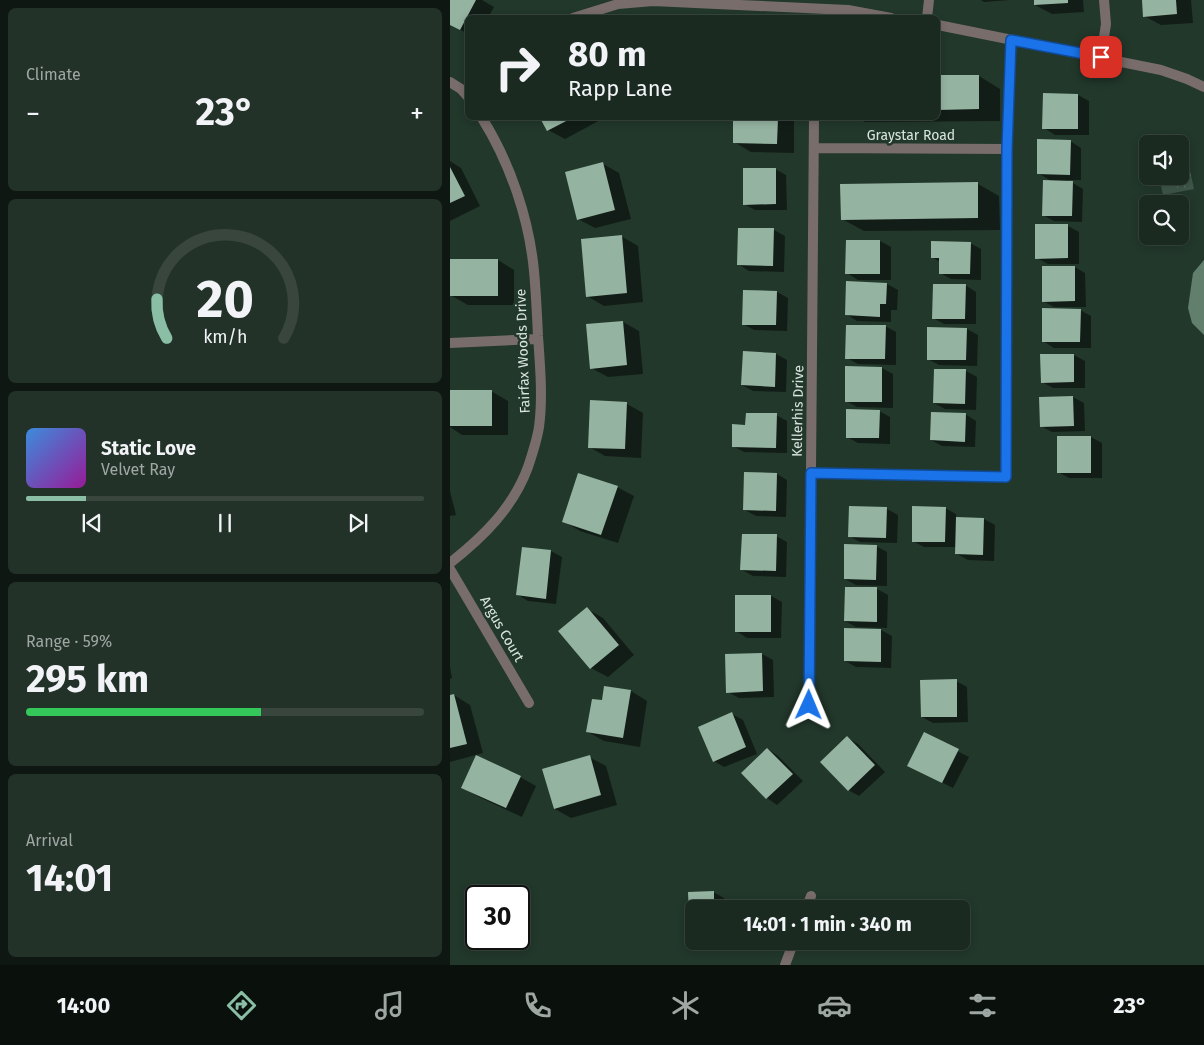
<!DOCTYPE html>
<html lang="en">
<head>
<meta charset="utf-8">
<style>
	body { margin:0; font-family:"Fira Sans",sans-serif; background:#233229; color:#f1f3f6; height:100vh; display:flex; flex-direction:column; font-size:19px; white-space:nowrap }
	* { box-sizing:border-box; margin:0 }
	p { font-size:16px; color:#9fa7a5 }
	.icon { flex:none; width:28px; height:28px; fill:none; stroke:currentColor; stroke-width:2; stroke-linecap:round; stroke-linejoin:round }
	.map { position:relative; flex:1; overflow:hidden }
	.panel { display:flex; flex-direction:column; gap:8px; padding:8px; background:#0e1712; width:450px }
	.panel>* { flex:none }
	.top-card { position:absolute; left:15px; top:15px; width:475px; height:105px; border-radius:8px; box-shadow:0 2px 8px #0003,0 0 0 1px #38463e; background:#1a2a20; color:#f1f3f6; overflow:hidden }
	.buttons { position:absolute; left:689px; top:135px; display:grid; gap:10px }
	.buttons a { display:grid; place-items:center; width:50px; height:50px; border-radius:8px; background:#1a2a20; box-shadow:0 2px 8px #0003,0 0 0 1px #38463e; font-size:25px }
	.speed { position:absolute; left:15px; top:885px; display:flex; gap:10px; font-size:25px; font-weight:700; text-align:center }
	.speed>* { display:grid; place-content:center; width:65px; height:65px; border-radius:50%; background:#1a2a20; box-shadow:0 2px 8px #0003,0 0 0 1px #38463e; line-height:1 }
	.speed .limit { border:2px solid #111; border-radius:8px; background:#fff; color:#111 }
	.pin { position:absolute; display:grid; place-items:center; width:42px; height:42px; color:#fff; margin:-21px; border-radius:10px; box-shadow:0 2px 8px #0006 }
	.me { position:absolute; width:55px; margin:-28px; rotate:1deg; stroke-linejoin:round; filter:drop-shadow(0 0 4px #0008) }
	.turn { display:flex; align-items:center; gap:18px; height:105px; padding:0 20px; font-size:22px }
	.turn .icon { width:65px; height:65px; stroke-width:2.5 }
	.turn b { display:block; font-size:35px; line-height:42px }
	.big { font-size:38px; font-weight:700; line-height:1.1 }
	.panel .card { flex:1; display:flex; flex-direction:column; justify-content:center; gap:8px; min-width:0; padding:0 18px; border-radius:8px; background:#233229 }
	.panel .dial { align-items:center; gap:0 }
	.dial svg { height:130px; overflow:visible; fill:none; stroke:#38463e; stroke-width:7; stroke-linecap:round; text-anchor:middle }
	.dial text { fill:#f1f3f6; stroke:none }
	.song { display:flex; align-items:center; gap:15px }
	.cover { width:60px; height:60px; border-radius:8px; background:linear-gradient(135deg,hsl(210 70% 55%),hsl(300 70% 35%)) }
	.played { height:5px; border-radius:2px; background:linear-gradient(90deg,#8abfa5 15%,#38463e 15%) }
	.keys { display:flex; justify-content:space-around; direction:ltr }
	.heat { display:flex; justify-content:space-between; align-items:center; font-size:28px; direction:ltr }
	.charge { height:8px; border-radius:4px; background:linear-gradient(90deg,#34c759 59%,#38463e 0) }
	.trip { position:absolute; left:235px; top:900px; width:285px; height:50px; border-radius:8px; background:#1a2a20; box-shadow:0 2px 8px #0003,0 0 0 1px #38463e; font-weight:700; line-height:50px; text-align:center }
	.tab-bar { display:flex; height:80px; justify-content:space-around; align-items:center; background:#0a110d; color:#9fa7a5 }
	.tab-bar .icon { width:35px; height:35px }
	.tab-bar .current { color:#8abfa5 }
	.tab-bar b { font-size:22px; color:#f1f3f6 }
	main { display:flex; flex:1; min-height:0 }
	.map>svg:first-child { display:block }
	.forest { fill:url(#forest-crowns) }
	.water { fill:#627e6d }
	.shadow { fill:#0007 }
	.building { fill:#95b3a1 }
	.lines { fill:none; stroke-linecap:round; stroke-linejoin:round }
	.service { stroke:#796d6b; stroke-width:10 }
	.minor { stroke:#796d6b; stroke-width:10 }
	.route-casing { stroke:#114b97; stroke-width:12 }
	.route { stroke:#1a73e8; stroke-width:9 }
	.labels { text-anchor:middle; dominant-baseline:central; stroke-width:5; stroke-linejoin:round; paint-order:stroke }
	.street-label { font-size:14px; fill:#d9e6de; stroke:#22382b }
</style>
</head>
<body>
<main>
<section class="panel">
<div class="card"><p>Climate</p>
<div class="heat"><a>−</a><b class="big">23°</b><a>+</a></div>
</div>
<div class="card dial"><svg viewBox="0 0 100 80">
<path d="M14 69A42 42 0 1 1 86 69"/>
<path d="M14 69A42 42 0 0 1 8 45" stroke="#8abfa5"/>
<text x="50" y="56" font-size="32" font-weight="700">20</text>
<text x="50" y="72" font-size="11">km/h</text>
</svg></div>
<div class="card">
<div class="song"><i class="cover"></i><div><b>Static Love</b><p>Velvet Ray</p></div></div>
<div class="played"></div>
<div class="keys"><svg class="icon" aria-label="previous" viewBox="0 0 24 24"><path d="M18 5L8 12l10 7zM5 5v14"/></svg><svg class="icon" aria-label="pause" viewBox="0 0 24 24"><path d="M8 5v14M16 5v14"/></svg><svg class="icon" aria-label="next" viewBox="0 0 24 24"><path d="M6 5l10 7-10 7zM19 5v14"/></svg></div>
</div>
<div class="card"><p>Range · 59%</p><b class="big">295 km</b><div class="charge"></div></div>
<div class="card"><p>Arrival</p><b class="big">14:01</b></div>
</section>
<div class="map">
<svg width="754" height="965" viewBox="0 0 754 965">
	<defs>
		<pattern id="forest-crowns" width="20" height="18" patternUnits="userSpaceOnUse" patternTransform="scale(1.25)"><rect width="20" height="18" fill="#3e5749"/><path d="M2 6a3 3 0 1 1 6 0M12 15a3 3 0 1 1 6 0" fill="none" stroke="#596f63"/></pattern>
	</defs>
	<rect width="100%" height="100%" fill="#22382b"/>
	<path class="forest" d="M738,162L744,189L713,195L709,176H730V164Z"/>
	<path class="water" d="M754,260V335L742,323L738,308L743,273Z"/>
	<path class="shadow" d="M0,0H32L44,7L38,18H18V34L0,24Z
		M531,0H560L534,2Z
		M585,0H633L634,12L602,14L585,5Z
		M693,0H741L743,23L711,25L694,16Z
		M488,76H529L550,89V121L415,122L407,118H488Z
		M628,95L639,101V135H605L594,128Z
		M92,118H154L115,139L98,130Z
		M285,118H344V153L301,152L284,142Z
		M620,141L631,148V180H618L633,189L632,222L604,221L593,215L603,182L588,173Z
		M0,161L11,168L30,206L0,221Z
		M153,164L169,173L181,219L145,228L128,219Z
		M325,169L336,175L337,210H305L294,204Z
		M528,184L549,196L550,230L414,231L392,219Z
		M587,226H618L629,232V264H598L587,258Z
		M324,230L335,236L334,272L299,271L288,264Z
		M171,236L188,246L193,302L154,306L137,296Z
		M430,241L441,247V280H408L397,273Z
		M520,243L531,249V280L501,279L490,273V262L482,257Z
		M48,260L64,270V305H18L2,296Z
		M625,267L635,273L636,307H604L593,301Z
		M437,284L448,290L447,310H441V322L407,321L396,314Z
		M515,285L526,292V324H494L483,318Z
		M327,292L338,298L337,331L304,330L293,324Z
		M630,310L641,316V348H604L593,341Z
		M173,322L189,331L193,374L158,377L141,368Z
		M435,326L446,332V365L408,364L397,358Z
		M517,329L528,335L527,366L489,365L478,359Z
		M326,354L337,360L336,392L303,391L292,385Z
		M624,355L635,361V388H603L592,382Z
		M397,367L432,368L443,374V408L407,407L396,401Z
		M516,371L527,377L526,410L495,409L484,403Z
		M0,391H41L58,401V435H12L0,427Z
		M623,397L634,403L635,431L602,432L591,426L590,398Z
		M177,404L193,413L191,458L155,456L139,447Z
		M429,411L440,417V444L408,443L397,437Z
		M515,414L526,421L525,447L492,446L481,440Z
		M326,415L337,421V453L294,452L283,446L297,426Z
		M641,437L652,443V478H619L608,472Z
		M327,474L337,480L336,517L306,516L295,510Z
		M167,487L184,496L168,543L130,531L113,521Z
		M0,491L6,515L0,516Z
		M495,508L506,514V518L534,519L545,525L544,561L518,560L507,554V547H474L463,541Z
		M437,509L448,515L447,543L410,542L399,536Z
		M326,536L337,542L336,577L303,576L292,570Z
		M426,546L437,552V586L406,585L395,579Z
		M101,551L112,557L106,604L78,601L68,595Z
		M427,589L438,595L437,628L406,627L395,621Z
		M321,596L332,602L331,638H297L286,631Z
		M137,609L153,618L184,655L158,677L141,668Z
		M431,630L442,636L441,668L406,667L395,661Z
		M312,654L323,660L324,697L289,698L278,692Z
		M0,667L2,678L0,679Z
		M506,681L517,687L518,722L483,723L472,717Z
		M155,687L181,691L197,701L190,747L154,741L138,732L153,702Z
		M4,695L20,705L33,753L0,762V696Z
		M282,714L293,720L307,754L274,767L264,761Z
		M474,734L519,757L503,788L469,771Z
		M398,738L408,744L435,772L409,796L398,790Z
		M318,749L328,756L353,781L327,805L317,798Z
		M139,757L156,766L167,805L121,818L105,809Z
		M70,777L86,786L72,817L29,797L13,788Z
		M263,892L274,898L275,909H244V917L240,915V893Z"/>
	<path class="building" d="M0,0H26L10,30L0,25Z
		M584,0H618V3L584,5Z
		M692,0H726L727,14L693,17Z
		M488,75H529V109L488,110Z
		M593,93L628,94V129H592Z
		M90,118H122L97,131Z
		M283,118H328L327,144L283,143Z
		M587,139L621,140L620,175L587,174Z
		M153,162L165,210L127,220L115,172Z
		M0,167L15,196L0,203Z
		M293,168H326V204L293,205Z
		M593,180L623,181L622,216H592Z
		M528,182V218L391,220L390,184Z
		M585,224H618V258L585,259Z
		M288,228H324L323,266L287,265Z
		M172,235L177,293L136,297L131,239Z
		M396,240H430V274H395Z
		M481,241L521,242L520,274H489V258H481Z
		M0,259H48V296H0Z
		M592,266H625V301L592,302Z
		M396,281L437,283L436,304H430V317L395,315Z
		M483,284H516L515,319H482Z
		M293,290L327,291L326,325H292Z
		M592,308L631,309L630,342H592Z
		M173,321L177,365L140,369L136,324Z
		M396,325H436L435,359H395Z
		M477,327L517,328L516,360H477Z
		M293,351L326,353L325,387L291,385Z
		M590,354H624V382L591,383Z
		M395,366L432,367V402H395Z
		M484,369H516L515,404L483,403Z
		M0,390H42V426H0Z
		M623,396L624,426L590,427L589,397Z
		M140,400L177,402L175,449L138,448Z
		M396,409L430,410L429,438H396Z
		M481,412L516,413L515,442L480,440Z
		M296,413H327L326,448L282,447V424L295,425Z
		M607,436H641V473H607Z
		M294,472L327,473L326,511L293,510Z
		M128,473L168,486L151,535L112,522Z
		M399,506L437,507L436,538L398,537Z
		M462,506L496,507L495,542H462Z
		M506,517L534,518L533,555L505,554Z
		M292,534H327L326,571L290,570Z
		M394,544L427,545L426,580L394,579Z
		M72,547L101,550L96,599L66,595Z
		M395,587H427V622L394,621Z
		M285,595H321V632H285Z
		M137,607L169,645L140,669L108,631Z
		M394,628L431,629V662L394,661Z
		M312,653L313,691L276,693L275,654Z
		M507,679V717H471L470,680Z
		M154,686L181,690L173,738L136,732L142,699L152,700Z
		M4,694L17,744L0,748V695Z
		M282,712L296,747L263,762L248,727Z
		M474,732L509,749L492,783L457,766Z
		M397,736L425,765L398,791L370,762Z
		M317,748L343,774L316,799L291,773Z
		M26,755L71,776L56,808L11,788Z
		M140,755L151,795L104,809L92,769Z
		M264,891V909H244V915H239L238,892Z"/>
	<g class="lines">
		<path class="service" d="M356,909L361,896
			M335,965L344,941"/>
		<path class="minor" d="M123,18L168,4L203,1L398,10L441,18
			M477,18L479,0
			M488,25L711,70L737,79L754,87
			M651,57L656,24L654,0
			M0,82L11,89L18,97
			M364,148L557,149
			M0,343L88,339
			M361,473L556,477L557,149L561,40
			M0,563C33,537 63,508 78,467C82,455 87,440 89,427C93,398 90,365 88,336C87,314 86,293 84,271C79,218 60,163 32,118
			M0,569L79,703
			M359,705L364,118"/>
	</g>
	<g class="lines">
		<g class="route-casing">
			<path id="route" d="M359,705L361,473L556,477L557,149L561,40L651,57"/>
		</g>
		<use href="#route" class="route"/>
	</g>
	<g class="labels">
		<g class="street-label">
			<text x="461" y="135">Graystar Road</text>
			<text transform="translate(73 351) rotate(-92)">Fairfax Woods Drive</text>
			<text transform="translate(348 411) rotate(-89)">Kellerhis Drive</text>
			<text transform="translate(52 629) rotate(60)">Argus Court</text>
		</g>
	</g>
</svg>
<div class="buttons">
<a><svg class="icon" aria-label="sound" viewBox="0 0 24 24"><path d="M4 9h4l5-4v14l-5-4H4zM17 9q2 3 0 6"/></svg></a>
<a><svg class="icon" aria-label="search" viewBox="0 0 24 24"><circle cx="10" cy="10" r="6"/><path d="M15 15l6 6"/></svg></a>
</div>
<div class="speed"><div class="limit">30</div></div>
<div class="pin" style="left:651px;top:57px;background:#d93025"><svg class="icon" aria-label="arrive" viewBox="0 0 24 24"><path d="M6 21V4h12l-3 4 3 4H6"/></svg></div>
<svg class="me" style="left:359px;top:705px" viewBox="-20 -20 40 40"><path d="M0-17L14 15 0 8-14 15z" fill="#1a73e8" stroke="#fff" stroke-width="4"/></svg>
<div class="trip">14:01 · 1 min · 340 m</div>
<div class="top-card">
<div class="turn"><svg class="icon" aria-label="right" viewBox="0 0 24 24"><path d="M7 20v-9h11M14 6l5 5-5 5"/></svg><div><b>80 m</b>Rapp Lane</div></div>
</div>
</div>
</main>
<nav class="tab-bar">
<b>14:00</b>
<svg class="icon current" aria-label="directions" viewBox="0 0 24 24"><path d="M12 3l9 9-9 9-9-9zM9 14v-3h6M13 9l2 2-2 2"/></svg>
<svg class="icon" aria-label="music" viewBox="0 0 24 24"><path d="M9 18V5l10-2v13"/><circle cx="6" cy="18" r="3"/><circle cx="16" cy="16" r="3"/></svg>
<svg class="icon" aria-label="phone" viewBox="0 0 24 24"><path d="M5 4h4l2 5-3 2q2 4 5 5l2-3 5 2v4C11 20 4 13 5 4z"/></svg>
<svg class="icon" aria-label="climate" viewBox="0 0 24 24"><path d="M12 3v18M4 7l16 10M4 17L20 7"/></svg>
<svg class="icon" aria-label="car" viewBox="0 0 24 24"><path d="M5 17H2v-5l4-1 3-4h7l3 4 3 1v5h-3M9 17h6M6 11h13"/><circle cx="7" cy="17" r="2"/><circle cx="17" cy="17" r="2"/></svg>
<svg class="icon" aria-label="filters" viewBox="0 0 24 24"><path d="M4 7h16M4 17h16"/><circle cx="9" cy="7" r="2"/><circle cx="15" cy="17" r="2"/></svg>
<b>23°</b>
</nav>
</body>
</html>
